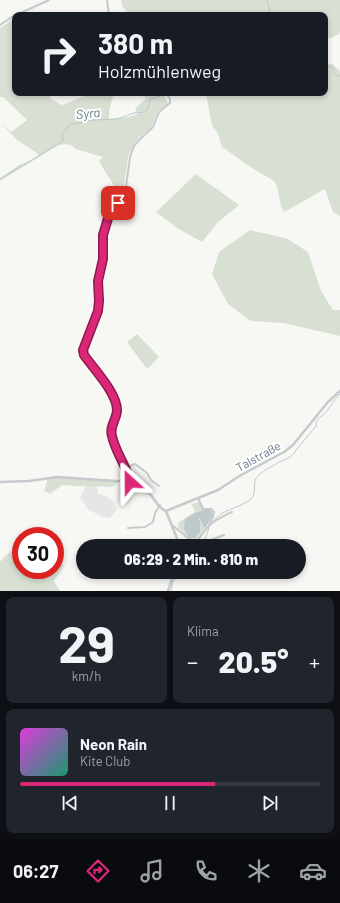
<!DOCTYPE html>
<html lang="de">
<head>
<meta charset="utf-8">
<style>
	body { margin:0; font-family:Barlow,sans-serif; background:#20242c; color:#f1f3f6; height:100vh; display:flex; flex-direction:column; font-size:15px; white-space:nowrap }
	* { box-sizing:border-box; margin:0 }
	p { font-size:13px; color:#9ea1a6 }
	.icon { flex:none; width:22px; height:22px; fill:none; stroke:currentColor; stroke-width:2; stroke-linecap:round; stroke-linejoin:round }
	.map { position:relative; height:591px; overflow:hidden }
	.drawer { display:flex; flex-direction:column; gap:6px; padding:6px; background:#0d0f14; flex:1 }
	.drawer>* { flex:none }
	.banner { position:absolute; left:12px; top:12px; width:316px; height:84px; border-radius:8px; box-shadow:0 2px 6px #0003; background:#171b24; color:#f1f3f6; overflow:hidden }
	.speed { position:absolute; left:12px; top:527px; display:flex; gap:8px; font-size:20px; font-weight:700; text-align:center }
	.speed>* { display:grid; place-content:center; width:52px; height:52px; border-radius:50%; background:#171b24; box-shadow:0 2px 6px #0003; line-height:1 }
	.speed .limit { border:6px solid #d22; background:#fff; color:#111 }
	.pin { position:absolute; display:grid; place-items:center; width:34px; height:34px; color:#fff; margin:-17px; border-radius:8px; box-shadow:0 2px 6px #0006 }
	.me { position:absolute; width:44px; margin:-22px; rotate:336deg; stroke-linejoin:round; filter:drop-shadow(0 0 3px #0008) }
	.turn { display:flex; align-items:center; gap:14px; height:84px; padding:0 20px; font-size:18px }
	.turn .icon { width:52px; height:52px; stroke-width:2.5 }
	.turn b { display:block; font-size:28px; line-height:34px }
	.big { font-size:30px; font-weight:800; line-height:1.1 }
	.drawer .tile { flex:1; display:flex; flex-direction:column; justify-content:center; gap:6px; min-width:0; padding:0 14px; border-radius:8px; background:#20242c }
	.drawer .dial { align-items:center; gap:0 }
	.dial b { font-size:52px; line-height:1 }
	.song { display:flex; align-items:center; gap:12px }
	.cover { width:48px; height:48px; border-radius:6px; background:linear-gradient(135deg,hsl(300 70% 55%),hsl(160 70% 35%)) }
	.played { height:4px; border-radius:2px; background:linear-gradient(90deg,#db2777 65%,#363941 65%) }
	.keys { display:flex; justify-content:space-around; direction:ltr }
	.heat { display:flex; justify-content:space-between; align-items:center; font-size:22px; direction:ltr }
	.drawer .tiles { flex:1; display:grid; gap:6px; grid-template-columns:1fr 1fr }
	.tile:last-child { grid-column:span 2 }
	.trip { position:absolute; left:76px; top:539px; width:230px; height:40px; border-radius:20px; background:#171b24; box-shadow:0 2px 6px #0003; font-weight:800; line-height:40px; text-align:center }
	.tabs { display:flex; height:64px; justify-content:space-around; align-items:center; background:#090b0e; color:#9ea1a6 }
	.tabs .icon { width:28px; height:28px }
	.tabs .active { color:#db2777 }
	.tabs b { font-size:18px; color:#f1f3f6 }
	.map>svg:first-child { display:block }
	.built { fill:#e5e6e5 }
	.green { fill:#d8e0d4 }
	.water { fill:#bdc9cd }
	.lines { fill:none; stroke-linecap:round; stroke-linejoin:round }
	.stream { stroke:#bdc9cd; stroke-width:1 }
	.minor { stroke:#c6cacd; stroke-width:2 }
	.tertiary { stroke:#c6cacd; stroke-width:2.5 }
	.route-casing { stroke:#8e194d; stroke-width:10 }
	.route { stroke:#db2777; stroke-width:7 }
	.labels { text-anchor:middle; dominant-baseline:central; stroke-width:4; stroke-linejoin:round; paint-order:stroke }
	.street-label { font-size:12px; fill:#647887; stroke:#fff }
	.water-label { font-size:13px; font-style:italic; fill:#5f7b83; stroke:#fff }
</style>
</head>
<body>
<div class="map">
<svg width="340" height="591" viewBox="0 0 340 591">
	<rect width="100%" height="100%" fill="#f7f7f4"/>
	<path class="built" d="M86,486H97L98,494L106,496L113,501L117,509L110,518L103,517L89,510L80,498Z"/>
	<path class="green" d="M121,0H340V33L332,38L326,37L325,39V15H129L122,6Z
		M15,18V93H47L51,99L62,105L92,93H112L113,96L109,111V119L129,117L138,114L135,109L146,98L141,93H163L168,103L165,108L158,111L151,128L139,137L132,148L128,157L124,186L120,196L99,161L103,157L76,149L71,145L64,144L57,146L0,181V178L19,165L28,162L39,155L37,153L17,140L0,122L11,132L27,120L3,97H0V28Z
		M325,56H328L326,64H332L340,71V216L333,212L325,189L284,212L281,206L277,186L274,181L252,168L222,147L218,134L212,125L206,93H325Z
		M196,174L239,205L218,222L202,242L177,228L156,212Z
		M250,230L288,239L308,252L321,291L333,310H340V336L284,323L251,321L228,304L212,274L219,252Z
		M137,334L159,357L147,369L127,342Z
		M57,477L119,481L112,487C95,486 78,487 62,485L50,494L44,491L47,482V478Z
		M199,501L203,510L196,514L193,538L198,536L200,522L197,516L203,525L206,527L208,524C205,530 199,540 191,540L178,527L179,522L195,512L191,503L193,504Z
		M17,547L21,549V570H55V562L64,565L54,581L60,591H0V562L5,556Z"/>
	<path class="water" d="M208,509L211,510L213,515L206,527H204L198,516L200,522V532L195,538L189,537L184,529L185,519C192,514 199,511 208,509Z"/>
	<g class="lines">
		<path class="stream" d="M267,0C270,5 268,10 271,15
			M325,65L334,69V72L337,75L340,76
			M0,179L63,141L62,133L65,131L70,124L81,123L84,121L95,120L117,119L134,113L144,112L147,110L151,99L168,93
			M212,523C220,509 239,509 251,499C258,492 251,482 258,476C260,473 272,466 276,464C283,459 292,459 296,450L316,426C316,417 321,418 326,412C331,406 334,400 340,394
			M203,546L209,528
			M171,591L173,582L181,572"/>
		<path class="minor" d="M107,0L109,15
			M16,15L49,0
			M0,25L15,15
			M125,468L135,464L147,473L151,480L159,486
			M130,482C129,472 122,463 117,454C115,449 114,444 112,439C109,425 117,421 117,410C117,393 93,368 83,355V350L98,311L99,301L98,281L103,259L102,243L109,215L126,187L130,157L134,146L139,140L153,127L159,112L170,103V99L166,93
			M198,498L203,509H211L214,512L213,517L209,525
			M172,525L193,542
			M128,528L145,527L153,522L155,513L160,505
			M196,541H208L224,535
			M191,546C193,542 196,541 200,537C203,534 205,530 208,527C214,520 224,516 232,512"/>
		<path class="tertiary" d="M0,482L29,481L57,477L130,482C138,484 145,489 150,494C155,500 159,509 166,511
			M166,511L218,490L241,475L284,452L293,445L327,403L340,391
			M166,511L180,546
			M168,591L172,579L177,572"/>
	</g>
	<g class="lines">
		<g class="route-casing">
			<path id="route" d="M118,203L109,215L103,235V259L98,281L99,301L98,311L83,350L84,355C93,368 117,393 117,410C117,419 109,426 112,436C116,454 127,466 130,482"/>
		</g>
		<use href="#route" class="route"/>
	</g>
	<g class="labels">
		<g class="street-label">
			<text transform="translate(258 456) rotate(-29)">Talstraße</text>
		</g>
		<g class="water-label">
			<text transform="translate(88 113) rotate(-6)">Syra</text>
		</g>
	</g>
</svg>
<div class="speed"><div class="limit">30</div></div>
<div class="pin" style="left:118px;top:203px;background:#d93025"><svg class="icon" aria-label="arrive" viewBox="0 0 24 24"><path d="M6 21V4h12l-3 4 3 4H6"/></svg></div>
<svg class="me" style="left:130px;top:482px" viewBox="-20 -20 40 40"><path d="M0-17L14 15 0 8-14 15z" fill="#db2777" stroke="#fff" stroke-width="4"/></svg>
<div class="trip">06:29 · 2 Min. · 810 m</div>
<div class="banner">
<div class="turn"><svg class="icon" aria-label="right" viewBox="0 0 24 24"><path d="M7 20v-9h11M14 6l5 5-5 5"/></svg><div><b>380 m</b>Holzmühlenweg</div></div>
</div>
</div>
<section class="drawer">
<div class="tiles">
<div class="tile dial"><b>29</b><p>km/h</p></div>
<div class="tile"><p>Klima</p>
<div class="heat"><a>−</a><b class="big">20.5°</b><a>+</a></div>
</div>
<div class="tile">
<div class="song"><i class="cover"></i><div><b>Neon Rain</b><p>Kite Club</p></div></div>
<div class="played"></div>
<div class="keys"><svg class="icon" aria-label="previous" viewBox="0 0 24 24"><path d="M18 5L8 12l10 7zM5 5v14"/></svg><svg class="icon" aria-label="pause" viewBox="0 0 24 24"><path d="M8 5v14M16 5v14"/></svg><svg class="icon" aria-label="next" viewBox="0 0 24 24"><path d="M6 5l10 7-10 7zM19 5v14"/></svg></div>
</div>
</div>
</section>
<nav class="tabs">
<b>06:27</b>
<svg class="icon active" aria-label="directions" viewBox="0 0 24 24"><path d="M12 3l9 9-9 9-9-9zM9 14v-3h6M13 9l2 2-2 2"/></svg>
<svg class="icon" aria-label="music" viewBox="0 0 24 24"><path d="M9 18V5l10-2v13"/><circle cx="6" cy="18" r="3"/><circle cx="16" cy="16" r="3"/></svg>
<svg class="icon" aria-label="phone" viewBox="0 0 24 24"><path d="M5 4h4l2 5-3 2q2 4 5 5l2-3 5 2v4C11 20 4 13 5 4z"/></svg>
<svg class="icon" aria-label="climate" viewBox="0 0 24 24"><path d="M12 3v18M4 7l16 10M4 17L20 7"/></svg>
<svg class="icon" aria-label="car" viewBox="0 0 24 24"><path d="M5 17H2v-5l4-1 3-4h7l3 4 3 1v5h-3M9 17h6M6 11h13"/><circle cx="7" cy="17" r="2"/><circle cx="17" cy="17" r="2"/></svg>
</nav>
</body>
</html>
